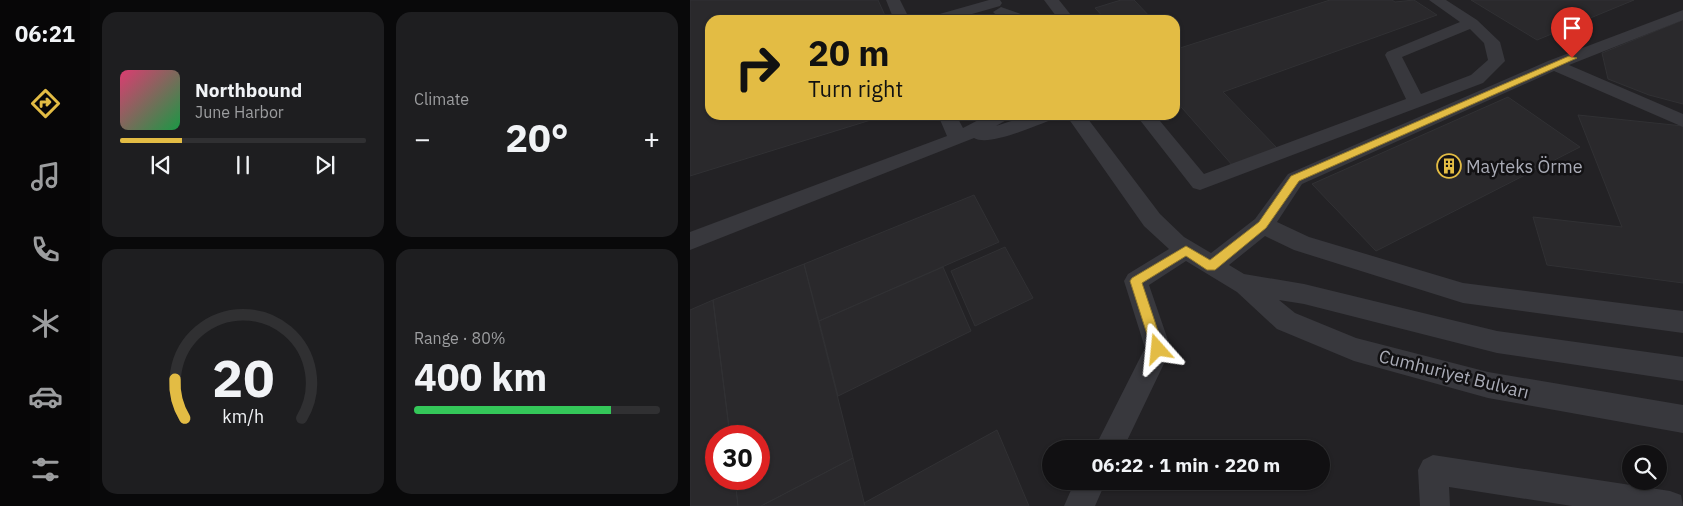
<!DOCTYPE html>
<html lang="en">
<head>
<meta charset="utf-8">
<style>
	body { margin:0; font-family:"IBM Plex Sans",sans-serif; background:#1e1e20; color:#f1f3f6; height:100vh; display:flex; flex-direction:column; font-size:19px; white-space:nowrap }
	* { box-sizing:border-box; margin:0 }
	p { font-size:16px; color:#9c9d9f }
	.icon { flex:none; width:28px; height:28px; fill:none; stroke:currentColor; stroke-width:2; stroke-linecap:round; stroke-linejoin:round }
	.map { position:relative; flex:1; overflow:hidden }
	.details { display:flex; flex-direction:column; gap:12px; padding:12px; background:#09090a; width:600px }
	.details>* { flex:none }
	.hud { position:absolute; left:15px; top:15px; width:475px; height:105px; border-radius:15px; box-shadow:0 1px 4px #0004,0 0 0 1px #303032; background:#e3bc44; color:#111; overflow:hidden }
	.buttons { position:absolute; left:932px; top:445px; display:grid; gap:10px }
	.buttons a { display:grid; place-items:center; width:45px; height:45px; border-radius:50%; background:#111012; box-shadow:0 1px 4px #0004,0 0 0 1px #303032; font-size:25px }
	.speed { position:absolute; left:15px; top:425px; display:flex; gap:10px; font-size:25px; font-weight:700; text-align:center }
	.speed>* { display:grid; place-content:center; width:65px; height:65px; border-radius:50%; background:#111012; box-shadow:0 1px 4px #0004,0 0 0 1px #303032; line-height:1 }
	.speed .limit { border:8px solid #d22; background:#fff; color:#111 }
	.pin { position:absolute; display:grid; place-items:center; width:42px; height:42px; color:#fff; margin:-51px -21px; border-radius:50% 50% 50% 0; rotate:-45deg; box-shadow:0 0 5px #0007 }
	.pin .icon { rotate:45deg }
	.me { position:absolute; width:55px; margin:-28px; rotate:342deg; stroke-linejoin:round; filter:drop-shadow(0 0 4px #0008) }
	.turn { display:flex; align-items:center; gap:18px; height:105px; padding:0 20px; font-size:22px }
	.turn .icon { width:65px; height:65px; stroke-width:2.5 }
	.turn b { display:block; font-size:35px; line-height:42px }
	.big { font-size:38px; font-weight:700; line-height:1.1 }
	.details .widget { flex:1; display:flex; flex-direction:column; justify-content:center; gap:8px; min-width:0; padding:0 18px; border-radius:15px; background:#1e1e20 }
	.details .dial { align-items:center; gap:0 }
	.dial svg { height:130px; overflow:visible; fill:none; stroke:#303032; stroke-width:7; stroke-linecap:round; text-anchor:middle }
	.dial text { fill:#f1f3f6; stroke:none }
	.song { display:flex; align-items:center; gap:15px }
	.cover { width:60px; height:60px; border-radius:8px; background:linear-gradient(135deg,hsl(340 70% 55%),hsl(140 70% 35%)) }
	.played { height:5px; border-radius:2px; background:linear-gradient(90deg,#e3bc44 25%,#303032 25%) }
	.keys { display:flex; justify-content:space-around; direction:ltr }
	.heat { display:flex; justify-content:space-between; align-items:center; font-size:28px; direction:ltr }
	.charge { height:8px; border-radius:4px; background:linear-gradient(90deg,#34c759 80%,#303032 0) }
	.details .tiles { flex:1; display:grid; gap:12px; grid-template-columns:repeat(2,1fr) }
	.trip { position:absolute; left:352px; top:440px; width:288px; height:50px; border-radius:25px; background:#111012; box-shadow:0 1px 4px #0004,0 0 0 1px #303032; font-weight:700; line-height:50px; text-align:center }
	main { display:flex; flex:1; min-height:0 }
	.dock { display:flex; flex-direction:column; width:90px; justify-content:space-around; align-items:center; background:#070607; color:#9c9d9f }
	.dock .icon { width:35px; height:35px }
	.dock .selected { color:#e3bc44 }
	.dock b { font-size:22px; color:#f1f3f6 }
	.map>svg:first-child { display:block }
	.built { fill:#232225; fill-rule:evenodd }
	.building { fill:#2a292c; stroke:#313134 }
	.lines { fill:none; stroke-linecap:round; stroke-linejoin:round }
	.minor { fill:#38383d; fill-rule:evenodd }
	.route { fill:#e3bc44; stroke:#947a2c }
	.labels { text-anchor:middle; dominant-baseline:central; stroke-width:5; stroke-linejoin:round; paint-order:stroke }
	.poi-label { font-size:18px; fill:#aaacb7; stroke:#121113; text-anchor:start }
	.street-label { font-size:18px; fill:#aaacb7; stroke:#121113 }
</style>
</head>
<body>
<main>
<nav class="dock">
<b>06:21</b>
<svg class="icon selected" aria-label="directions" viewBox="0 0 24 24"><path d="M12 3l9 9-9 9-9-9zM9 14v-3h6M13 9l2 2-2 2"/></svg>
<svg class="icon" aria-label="music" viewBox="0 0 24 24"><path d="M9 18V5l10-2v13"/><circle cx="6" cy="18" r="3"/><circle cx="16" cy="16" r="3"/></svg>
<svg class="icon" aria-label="phone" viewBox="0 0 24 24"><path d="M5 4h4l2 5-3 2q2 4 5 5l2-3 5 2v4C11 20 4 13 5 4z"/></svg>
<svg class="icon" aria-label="climate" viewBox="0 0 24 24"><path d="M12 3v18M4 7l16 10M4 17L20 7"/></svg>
<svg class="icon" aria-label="car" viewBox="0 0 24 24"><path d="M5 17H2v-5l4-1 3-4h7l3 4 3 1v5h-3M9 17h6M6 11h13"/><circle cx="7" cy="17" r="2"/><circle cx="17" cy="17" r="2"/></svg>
<svg class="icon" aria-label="filters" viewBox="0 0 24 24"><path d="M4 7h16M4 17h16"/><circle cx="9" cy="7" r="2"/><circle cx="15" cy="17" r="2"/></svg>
</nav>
<section class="details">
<div class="tiles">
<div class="widget">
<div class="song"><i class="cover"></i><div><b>Northbound</b><p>June Harbor</p></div></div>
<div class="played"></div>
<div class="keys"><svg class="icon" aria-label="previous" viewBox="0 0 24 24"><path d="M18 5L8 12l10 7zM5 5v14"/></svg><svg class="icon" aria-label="pause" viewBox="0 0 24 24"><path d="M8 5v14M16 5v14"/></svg><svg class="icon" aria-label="next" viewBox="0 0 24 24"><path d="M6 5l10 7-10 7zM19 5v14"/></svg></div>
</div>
<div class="widget"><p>Climate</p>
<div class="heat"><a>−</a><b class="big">20°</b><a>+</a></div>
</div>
<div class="widget dial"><svg viewBox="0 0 100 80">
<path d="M14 69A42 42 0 1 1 86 69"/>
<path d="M14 69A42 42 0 0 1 8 45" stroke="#e3bc44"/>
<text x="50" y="56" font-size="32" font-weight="700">20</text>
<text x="50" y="72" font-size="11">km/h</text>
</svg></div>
<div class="widget"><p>Range · 80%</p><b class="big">400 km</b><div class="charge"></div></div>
</div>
</section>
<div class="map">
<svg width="993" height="506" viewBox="0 0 993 506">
	<rect width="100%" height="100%" fill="#171618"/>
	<path class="built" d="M0,0H993V506H0ZM20,20H485V115H20ZM26,436H69V479H26ZM361,449H631V481H361ZM941,454H969V481H941Z"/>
	<path class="building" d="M0,0H188L197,20H20V115H197L0,176Z
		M431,0H444L463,20H416L405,8Z
		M640,0H702L705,2L724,0L747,15L533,92L587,148L543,166L485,100V43L490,48Z
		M781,0H944L847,40Z
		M993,20V104L959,95L918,79L912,53Z
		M818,97L890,147L686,251L622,184Z
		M888,115L993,126V283L857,265L843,217L932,227Z
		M284,195L309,242L129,321L114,264Z
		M315,247L343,298L285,326L261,271Z
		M114,264L163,458L71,506H48L45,479H69V436H40L23,300Z
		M253,267L281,331L148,396L129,321Z
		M23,300L40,436H26V479H45L48,506H0V310Z
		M307,430L339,506H175L174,503Z
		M163,458L175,506H71Z"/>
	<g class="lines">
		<path class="minor" d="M196,0H210L220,20H204Z
			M299,0H310L312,3L310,6L261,20H236L239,17Z
			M354,0H369L385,20H369Z
			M739,0H756L787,20L810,42L815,61L793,83L510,190L503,188L446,115H465L514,174L716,99L695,55L697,52L770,22ZM780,29L794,43L798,60L781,75L731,94L712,57Z
			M311,7L339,17L342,20C329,20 312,22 303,12Z
			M993,10V20L879,65L993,114V127L864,71L612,184L587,222L619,237L773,283L993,311V333L773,303L604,250L575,236L539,265L554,274L614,284L807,331L993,357V381L807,353L614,304L589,300L605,313L666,338L798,372L993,405V433L798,398L664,361L587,329L547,292L496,261L459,285L481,349L433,449H404L455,348L434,281L438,274L479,249L454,226L376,115H395L470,214L494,237L521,253L565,219L598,174L858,61Z
			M248,115H266L273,128L298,115H321L318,119L306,126L339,115H367L364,119C346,125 300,147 284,138L0,250V232L257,136Z
			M743,455L980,491L991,495L993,506H882L759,487L760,506H730L728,470L733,460Z
			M385,481H416L405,506H374Z"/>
	</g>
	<path class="route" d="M879,56L887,58L609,181L576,228L525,270H517L496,256L452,283L474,349L472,353H463L440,281L442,278L496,246L520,260L569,222L601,176Z"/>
	<defs>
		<g id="building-ring" transform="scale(1.25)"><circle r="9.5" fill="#121113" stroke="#e3bc44" stroke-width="1.5"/><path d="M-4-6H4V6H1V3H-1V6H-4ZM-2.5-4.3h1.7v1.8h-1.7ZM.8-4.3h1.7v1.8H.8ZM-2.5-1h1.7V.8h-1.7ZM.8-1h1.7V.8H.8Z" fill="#e3bc44"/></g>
	</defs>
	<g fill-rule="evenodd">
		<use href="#building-ring" x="759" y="166"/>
	</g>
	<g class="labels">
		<g class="poi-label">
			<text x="776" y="166">Mayteks Örme</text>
		</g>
		<g class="street-label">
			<text transform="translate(764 374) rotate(14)">Cumhuriyet Bulvarı</text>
		</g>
	</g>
</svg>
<div class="buttons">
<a><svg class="icon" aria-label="search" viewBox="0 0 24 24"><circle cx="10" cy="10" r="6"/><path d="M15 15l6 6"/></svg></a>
</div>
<div class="speed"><div class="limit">30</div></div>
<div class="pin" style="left:882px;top:58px;background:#d93025"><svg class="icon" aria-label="arrive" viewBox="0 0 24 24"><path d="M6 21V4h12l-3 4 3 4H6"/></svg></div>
<svg class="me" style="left:468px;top:349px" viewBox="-20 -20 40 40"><path d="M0-17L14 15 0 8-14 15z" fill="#e3bc44" stroke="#fff" stroke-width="4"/></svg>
<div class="trip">06:22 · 1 min · 220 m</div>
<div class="hud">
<div class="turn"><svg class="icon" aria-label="right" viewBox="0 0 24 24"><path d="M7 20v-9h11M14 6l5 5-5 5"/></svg><div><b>20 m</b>Turn right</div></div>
</div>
</div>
</main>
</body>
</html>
